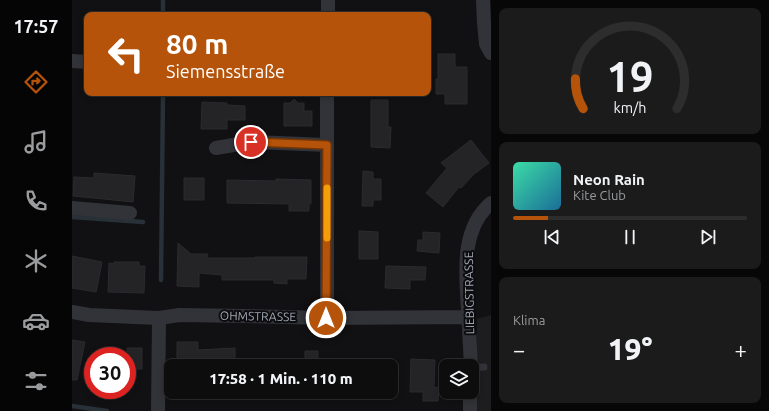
<!DOCTYPE html>
<html lang="de">
<head>
<meta charset="utf-8">
<style>
	body { margin:0; font-family:Ubuntu,sans-serif; background:#1b1b1c; color:#f1f3f6; height:100vh; display:flex; flex-direction:column; font-size:15px; white-space:nowrap }
	* { box-sizing:border-box; margin:0 }
	p { font-size:13px; color:#9a9c9e }
	.icon { flex:none; width:22px; height:22px; fill:none; stroke:currentColor; stroke-width:2; stroke-linecap:round; stroke-linejoin:round }
	.map { position:relative; flex:1; overflow:hidden }
	.panel { display:flex; flex-direction:column; gap:8px; padding:8px; background:#070708; width:278px }
	.panel>* { flex:none }
	.banner { position:absolute; left:12px; top:12px; width:347px; height:84px; border-radius:8px; box-shadow:0 2px 6px #0003,0 0 0 1px #2d2d2e; background:#b45309; color:#fff; overflow:hidden }
	.buttons { position:absolute; left:367px; top:359px; display:grid; gap:8px }
	.buttons a { display:grid; place-items:center; width:40px; height:40px; border-radius:8px; background:#0d0d0e; box-shadow:0 2px 6px #0003,0 0 0 1px #2d2d2e; font-size:20px }
	.speed { position:absolute; left:12px; top:347px; display:flex; gap:8px; font-size:20px; font-weight:700; text-align:center }
	.speed>* { display:grid; place-content:center; width:52px; height:52px; border-radius:50%; background:#0d0d0e; box-shadow:0 2px 6px #0003,0 0 0 1px #2d2d2e; line-height:1 }
	.speed .limit { border:6px solid #d22; background:#fff; color:#111 }
	.pin { position:absolute; display:grid; place-items:center; width:34px; height:34px; color:#fff; margin:-17px; border:2px solid #fff; border-radius:50%; box-shadow:0 1px 4px #0007 }
	.me { position:absolute; width:44px; margin:-22px; rotate:0deg; stroke-linejoin:round; filter:drop-shadow(0 0 3px #0008) }
	.turn { display:flex; align-items:center; gap:14px; height:84px; padding:0 16px; font-size:18px }
	.turn .icon { width:52px; height:52px; stroke-width:2.5 }
	.turn b { display:block; font-size:28px; line-height:34px }
	.big { font-size:30px; font-weight:800; line-height:1.1 }
	.panel .card { flex:1; display:flex; flex-direction:column; justify-content:center; gap:6px; min-width:0; padding:0 14px; border-radius:8px; background:#1b1b1c }
	.panel .dial { align-items:center; gap:0 }
	.dial svg { height:104px; overflow:visible; fill:none; stroke:#2d2d2e; stroke-width:7; stroke-linecap:round; text-anchor:middle }
	.dial text { fill:#f1f3f6; stroke:none }
	.song { display:flex; align-items:center; gap:12px }
	.cover { width:48px; height:48px; border-radius:6px; background:linear-gradient(135deg,hsl(160 70% 55%),hsl(200 70% 35%)) }
	.played { height:4px; border-radius:2px; background:linear-gradient(90deg,#b45309 15%,#2d2d2e 15%) }
	.keys { display:flex; justify-content:space-around; direction:ltr }
	.heat { display:flex; justify-content:space-between; align-items:center; font-size:22px; direction:ltr }
	.trip { position:absolute; left:92px; top:359px; width:234px; height:40px; border-radius:8px; background:#0d0d0e; box-shadow:0 2px 6px #0003,0 0 0 1px #2d2d2e; font-weight:800; line-height:40px; text-align:center }
	main { display:flex; flex:1; min-height:0 }
	.dock { display:flex; flex-direction:column; width:72px; justify-content:space-around; align-items:center; background:#050506; color:#9a9c9e }
	.dock .icon { width:28px; height:28px }
	.dock .selected { color:#b45309 }
	.dock b { font-size:18px; color:#f1f3f6 }
	.map>svg:first-child { display:block }
	.built { fill:#1d1d20 }
	.lines { fill:none; stroke-linecap:round; stroke-linejoin:round }
	.stream { stroke:#273137; stroke-width:4.5 }
	.building { fill:#242427; stroke:#2b2b2f }
	.lane { stroke:#323338; stroke-width:7 }
	.street { stroke:#323338; stroke-width:14 }
	.route-casing { stroke:#753606; stroke-width:10 }
	.route { stroke:#b45309; stroke-width:7 }
	.slow { stroke:#f59e0b; stroke-width:7 }
	.labels { text-anchor:middle; dominant-baseline:central; stroke-width:4; stroke-linejoin:round; paint-order:stroke }
	.street-label { font-size:12px; fill:#a1a8b5; stroke:#0c0c0e }
</style>
</head>
<body>
<main>
<nav class="dock">
<b>17:57</b>
<svg class="icon selected" aria-label="directions" viewBox="0 0 24 24"><path d="M12 3l9 9-9 9-9-9zM9 14v-3h6M13 9l2 2-2 2"/></svg>
<svg class="icon" aria-label="music" viewBox="0 0 24 24"><path d="M9 18V5l10-2v13"/><circle cx="6" cy="18" r="3"/><circle cx="16" cy="16" r="3"/></svg>
<svg class="icon" aria-label="phone" viewBox="0 0 24 24"><path d="M5 4h4l2 5-3 2q2 4 5 5l2-3 5 2v4C11 20 4 13 5 4z"/></svg>
<svg class="icon" aria-label="climate" viewBox="0 0 24 24"><path d="M12 3v18M4 7l16 10M4 17L20 7"/></svg>
<svg class="icon" aria-label="car" viewBox="0 0 24 24"><path d="M5 17H2v-5l4-1 3-4h7l3 4 3 1v5h-3M9 17h6M6 11h13"/><circle cx="7" cy="17" r="2"/><circle cx="17" cy="17" r="2"/></svg>
<svg class="icon" aria-label="filters" viewBox="0 0 24 24"><path d="M4 7h16M4 17h16"/><circle cx="9" cy="7" r="2"/><circle cx="15" cy="17" r="2"/></svg>
</nav>
<div class="map">
<svg width="419" height="411" viewBox="0 0 419 411">
	<rect width="100%" height="100%" fill="#111113"/>
	<path class="built" d="M419,315V411H405V319Z"/>
	<g class="lines">
		<path class="stream" d="M91,0V15
			M0,217L71,222
			M89,280L91,93
			M0,406L35,411"/>
	</g>
	<path class="building" d="M366,54H383V67H395V104H373V94H364V79H366Z
		M222,99L226,103H232V111H240V126H212V103H218Z
		M299,100H316V127H319L318,148L299,147Z
		M130,102L155,103V105L173,106V120H155V129H129Z
		M399,140L417,163L402,174L389,188L387,187L371,207L354,193L375,168L369,163Z
		M291,171L301,172V179H309V200H301V206H290Z
		M22,173L63,176L61,202L41,200L32,199L1,196L2,177L22,178Z
		M112,178H132V200H112Z
		M204,179L239,180V204L237,203V211H217V204L155,203V180L204,181Z
		M287,231L306,232V259H287Z
		M351,232L368,233L367,253L345,251L346,240H351Z
		M106,243L119,254H136L135,258H183V257H235L234,279H215V284L202,283V280H150V275L127,273V287L105,286Z
		M0,256L30,262L24,292L0,288Z
		M42,262H67V266H73L72,293L36,292L37,263L42,264Z
		M314,266L354,267L353,280H338V289L313,288Z
		M0,340L13,342L5,380H0Z
		M105,342H126V350L163,348V366H105Z
		M55,348H70V369H55Z
		M233,351H246V366H233Z
		M339,359L363,360L362,387L367,388L366,401H351V392H338Z"/>
	<g class="lines">
		<path class="lane" d="M400,368L412,367"/>
		<path class="street" d="M411,0L412,23L414,44L419,53
			M256,15V0
			M0,61L15,62
			M144,148L179,142L255,145
			M0,208L58,213
			M0,312L17,315L87,318L107,315L172,316L255,318L397,317
			M255,318V93
			M399,366C398,347 397,329 396,310C394,274 388,229 419,203
			M86,411L87,318
			M398,411V392"/>
	</g>
	<g class="lines">
		<g class="route-casing">
			<path id="route" d="M179,142L255,145L254,318"/>
		</g>
		<use href="#route" class="route"/>
		<path class="slow" d="M255,238V188"/>
	</g>
	<g class="labels">
		<g class="street-label">
			<text transform="translate(397 293) rotate(-91)">LIEBIGSTRASSE</text>
			<text transform="translate(186 316) rotate(1)">OHMSTRASSE</text>
		</g>
	</g>
</svg>
<div class="buttons">
<a><svg class="icon" aria-label="layers" viewBox="0 0 24 24"><path d="M12 4l9 5-9 5-9-5zM3 14l9 5 9-5"/></svg></a>
</div>
<div class="speed"><div class="limit">30</div></div>
<div class="pin" style="left:179px;top:142px;background:#d93025"><svg class="icon" aria-label="arrive" viewBox="0 0 24 24"><path d="M6 21V4h12l-3 4 3 4H6"/></svg></div>
<svg class="me" style="left:254px;top:318px" viewBox="-20 -20 40 40"><circle r="17" fill="#b45309" stroke="#fff" stroke-width="3"/><path d="M0-11L8 9 0 5-8 9z" fill="#fff"/></svg>
<div class="trip">17:58 · 1 Min. · 110 m</div>
<div class="banner">
<div class="turn"><svg class="icon" aria-label="left" viewBox="0 0 24 24"><path d="M17 20v-9H6M10 6l-5 5 5 5"/></svg><div><b>80 m</b>Siemensstraße</div></div>
</div>
</div>
<section class="panel">
<div class="card dial"><svg viewBox="0 0 100 80">
<path d="M14 69A42 42 0 1 1 86 69"/>
<path d="M14 69A42 42 0 0 1 8 46" stroke="#b45309"/>
<text x="50" y="56" font-size="32" font-weight="700">19</text>
<text x="50" y="72" font-size="11">km/h</text>
</svg></div>
<div class="card">
<div class="song"><i class="cover"></i><div><b>Neon Rain</b><p>Kite Club</p></div></div>
<div class="played"></div>
<div class="keys"><svg class="icon" aria-label="previous" viewBox="0 0 24 24"><path d="M18 5L8 12l10 7zM5 5v14"/></svg><svg class="icon" aria-label="pause" viewBox="0 0 24 24"><path d="M8 5v14M16 5v14"/></svg><svg class="icon" aria-label="next" viewBox="0 0 24 24"><path d="M6 5l10 7-10 7zM19 5v14"/></svg></div>
</div>
<div class="card"><p>Klima</p>
<div class="heat"><a>−</a><b class="big">19°</b><a>+</a></div>
</div>
</section>
</main>
</body>
</html>
